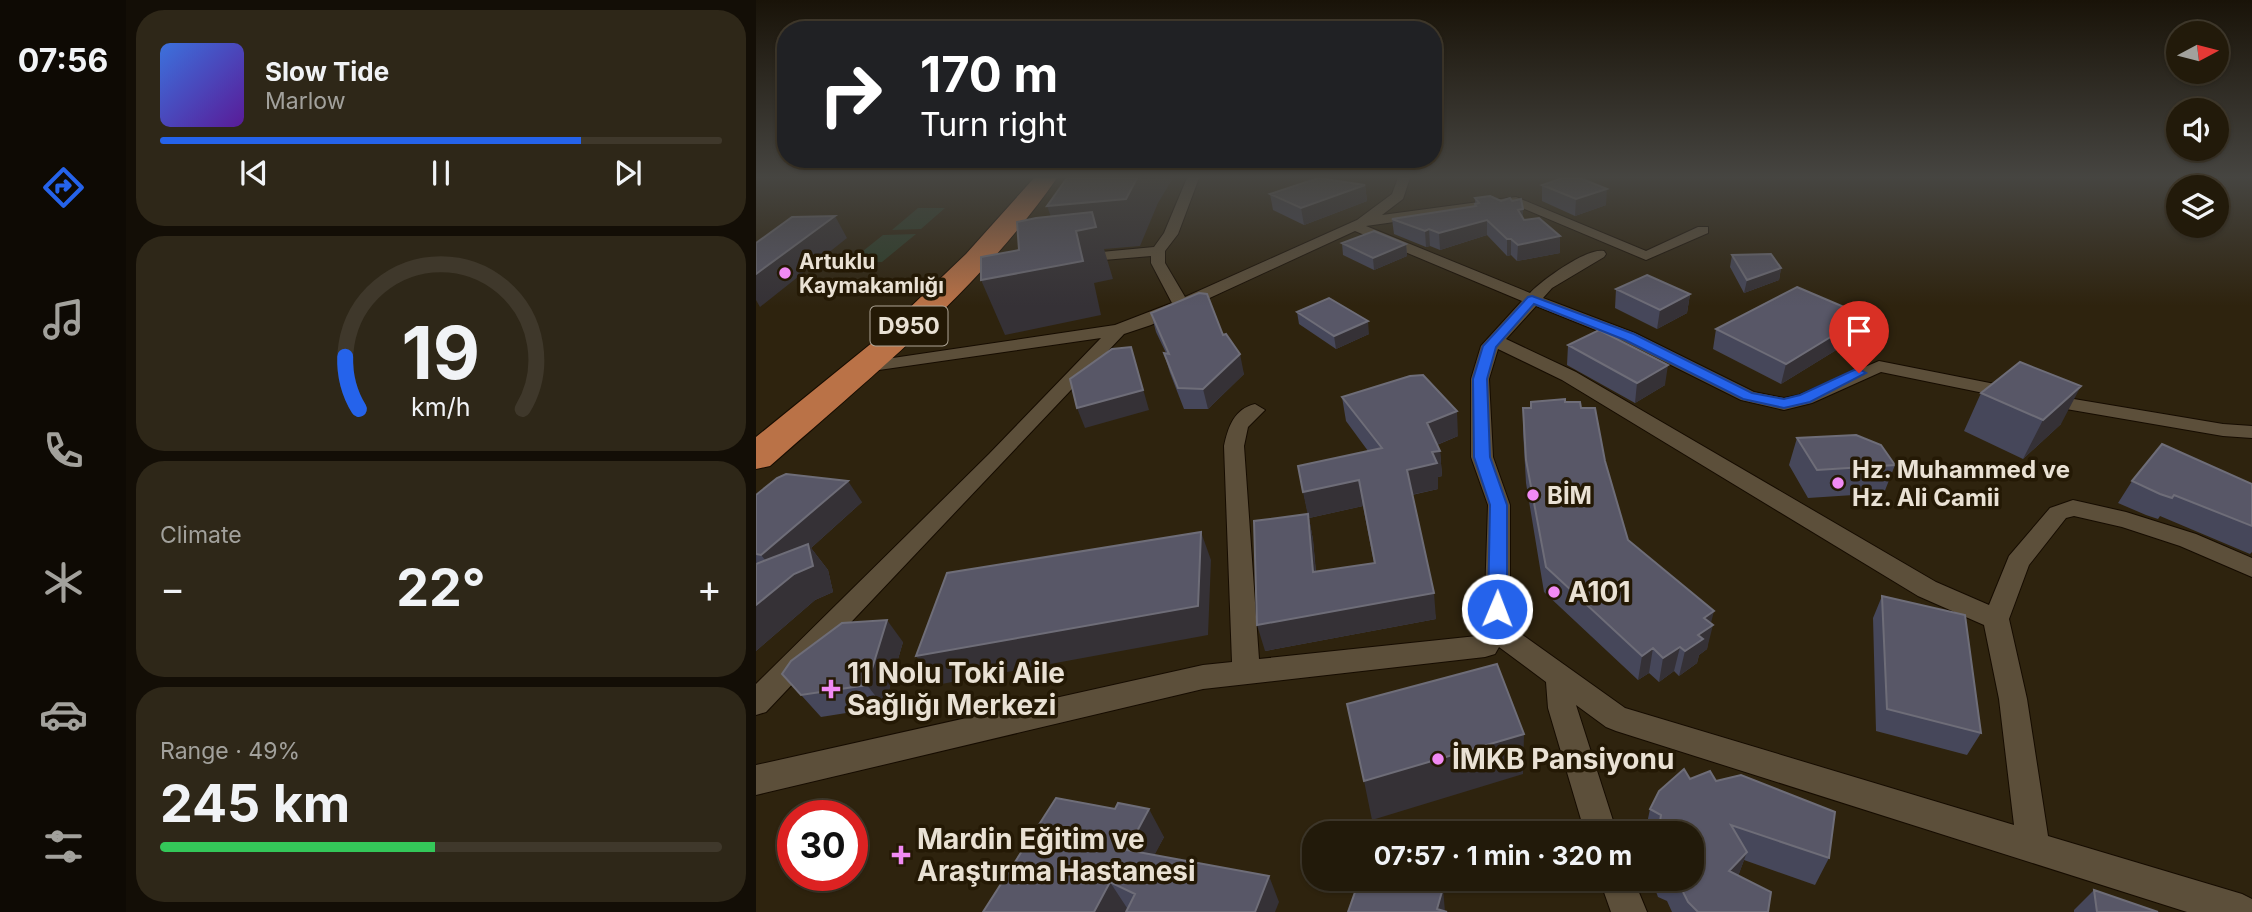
<!DOCTYPE html>
<html lang="en">
<head>
<meta charset="utf-8">
<style>
	body { margin:0; font-family:Inter,sans-serif; background:#2e2718; color:#f1f3f6; height:100vh; display:flex; flex-direction:column; font-size:26px; white-space:nowrap }
	* { box-sizing:border-box; margin:0 }
	p { font-size:23px; color:#a2a19c }
	.icon { flex:none; width:38px; height:38px; fill:none; stroke:currentColor; stroke-width:2; stroke-linecap:round; stroke-linejoin:round }
	.map { position:relative; flex:1; overflow:hidden }
	.side { display:flex; flex-direction:column; gap:10px; padding:10px; background:#130e06; width:630px }
	.side>* { flex:none }
	.top-card { position:absolute; left:21px; top:21px; width:665px; height:147px; border-radius:28px; box-shadow:0 2px 5px #0004,0 0 0 2px #3f382b; background:#202124; color:#fff; overflow:hidden }
	.needle { width:46px; rotate:83deg }
	.tools { position:absolute; left:1410px; top:21px; display:grid; gap:14px }
	.tools a { display:grid; place-items:center; width:63px; height:63px; border-radius:50%; background:#221a0a; box-shadow:0 2px 5px #0004,0 0 0 2px #3f382b; font-size:35px }
	.speed { position:absolute; left:21px; top:800px; display:flex; gap:14px; font-size:35px; font-weight:700; text-align:center }
	.speed>* { display:grid; place-content:center; width:91px; height:91px; border-radius:50%; background:#221a0a; box-shadow:0 2px 5px #0004,0 0 0 2px #3f382b; line-height:1 }
	.speed .limit { border:10px solid #d22; background:#fff; color:#111 }
	.pin { position:absolute; display:grid; place-items:center; width:60px; height:60px; color:#fff; margin:-72px -30px; border-radius:50% 50% 50% 0; rotate:-45deg; box-shadow:0 0 7px #0007 }
	.pin .icon { rotate:45deg }
	.me { position:absolute; width:77px; margin:-38px; rotate:1deg; stroke-linejoin:round; filter:drop-shadow(0 0 5px #0008) }
	.turn { display:flex; align-items:center; gap:24px; height:147px; padding:0 28px; font-size:32px }
	.turn .icon { width:91px; height:91px; stroke-width:2.5 }
	.turn b { display:block; font-size:49px; line-height:60px }
	.big { font-size:52px; font-weight:700; line-height:1.1 }
	.side .widget { flex:1; display:flex; flex-direction:column; justify-content:center; gap:10px; min-width:0; padding:0 24px; border-radius:28px; background:#2e2718 }
	.side .dial { align-items:center; gap:0 }
	.dial svg { height:182px; overflow:visible; fill:none; stroke:#3f382b; stroke-width:7; stroke-linecap:round; text-anchor:middle }
	.dial text { fill:#f1f3f6; stroke:none }
	.song { display:flex; align-items:center; gap:21px }
	.cover { width:84px; height:84px; border-radius:10px; background:linear-gradient(135deg,hsl(220 70% 55%),hsl(270 70% 35%)) }
	.played { height:7px; border-radius:4px; background:linear-gradient(90deg,#2563eb 75%,#3f382b 75%) }
	.keys { display:flex; justify-content:space-around; direction:ltr }
	.heat { display:flex; justify-content:space-between; align-items:center; font-size:38px; direction:ltr }
	.charge { height:10px; border-radius:5px; background:linear-gradient(90deg,#34c759 49%,#3f382b 0) }
	.trip { position:absolute; left:546px; top:821px; width:402px; height:70px; border-radius:28px; background:#221a0a; box-shadow:0 2px 5px #0004,0 0 0 2px #3f382b; font-weight:700; line-height:70px; text-align:center }
	main { display:flex; flex:1; min-height:0 }
	.dock { display:flex; flex-direction:column; width:126px; justify-content:space-around; align-items:center; background:#0e0a04; color:#a2a19c }
	.dock .icon { width:49px; height:49px }
	.dock .active { color:#2563eb }
	.dock b { font-size:32px; color:#f1f3f6 }
	.map>svg:first-child { display:block }
	.green { fill:#2c3e29 }
	.lines { fill:none; stroke-linecap:round; stroke-linejoin:round }
	.street-casing { stroke:#160c00; stroke-width:2 }
	.highway-casing { stroke:#160c00; stroke-width:2 }
	.street { fill:#5c4f3a; fill-rule:evenodd }
	.highway { fill:#ba7247; fill-rule:evenodd }
	.wall { fill:#46475a; fill-rule:evenodd }
	.shaded-wall { fill:#353136 }
	.building { fill:#585767; stroke:#6e6d78; stroke-width:2 }
	.route { fill:#2563eb; stroke:#184099; stroke-width:2 }
	.poi-dot { fill:#f18af4; stroke:#241905; stroke-width:2.5 }
	.labels { text-anchor:middle; dominant-baseline:central; stroke-width:7; stroke-linejoin:round; paint-order:stroke }
	.far-poi-label { font-size:21px; font-weight:bold; fill:#e9e1d4; stroke:#241905; text-anchor:start }
	.shield { fill:#241905; stroke:#aea596; stroke-width:2 }
	.shield-label { font-size:23px; font-weight:bold; fill:#e9e1d4 }
	.poi-label { font-size:24px; font-weight:bold; fill:#e9e1d4; stroke:#241905; text-anchor:start }
	.near-poi-label { font-size:28px; font-weight:bold; fill:#e9e1d4; stroke:#241905; text-anchor:start }
</style>
</head>
<body>
<main>
<nav class="dock">
<b>07:56</b>
<svg class="icon active" aria-label="directions" viewBox="0 0 24 24"><path d="M12 3l9 9-9 9-9-9zM9 14v-3h6M13 9l2 2-2 2"/></svg>
<svg class="icon" aria-label="music" viewBox="0 0 24 24"><path d="M9 18V5l10-2v13"/><circle cx="6" cy="18" r="3"/><circle cx="16" cy="16" r="3"/></svg>
<svg class="icon" aria-label="phone" viewBox="0 0 24 24"><path d="M5 4h4l2 5-3 2q2 4 5 5l2-3 5 2v4C11 20 4 13 5 4z"/></svg>
<svg class="icon" aria-label="climate" viewBox="0 0 24 24"><path d="M12 3v18M4 7l16 10M4 17L20 7"/></svg>
<svg class="icon" aria-label="car" viewBox="0 0 24 24"><path d="M5 17H2v-5l4-1 3-4h7l3 4 3 1v5h-3M9 17h6M6 11h13"/><circle cx="7" cy="17" r="2"/><circle cx="17" cy="17" r="2"/></svg>
<svg class="icon" aria-label="filters" viewBox="0 0 24 24"><path d="M4 7h16M4 17h16"/><circle cx="9" cy="7" r="2"/><circle cx="15" cy="17" r="2"/></svg>
</nav>
<section class="side">
<div class="widget">
<div class="song"><i class="cover"></i><div><b>Slow Tide</b><p>Marlow</p></div></div>
<div class="played"></div>
<div class="keys"><svg class="icon" aria-label="previous" viewBox="0 0 24 24"><path d="M18 5L8 12l10 7zM5 5v14"/></svg><svg class="icon" aria-label="pause" viewBox="0 0 24 24"><path d="M8 5v14M16 5v14"/></svg><svg class="icon" aria-label="next" viewBox="0 0 24 24"><path d="M6 5l10 7-10 7zM19 5v14"/></svg></div>
</div>
<div class="widget dial"><svg viewBox="0 0 100 80">
<path d="M14 69A42 42 0 1 1 86 69"/>
<path d="M14 69A42 42 0 0 1 8 46" stroke="#2563eb"/>
<text x="50" y="56" font-size="32" font-weight="700">19</text>
<text x="50" y="72" font-size="11">km/h</text>
</svg></div>
<div class="widget"><p>Climate</p>
<div class="heat"><a>−</a><b class="big">22°</b><a>+</a></div>
</div>
<div class="widget"><p>Range · 49%</p><b class="big">245 km</b><div class="charge"></div></div>
</section>
<div class="map">
<svg width="1496" height="912" viewBox="0 0 1496 912">
	<rect width="100%" height="100%" fill="#2e230e"/>
	<path class="green" d="M162,208H189L165,229L136,230Z
		M160,234L126,262L92,263L127,235Z"/>
	<g class="lines">
		<g class="street-casing">
			<path id="street" d="M431,178H443L422,234L409,251V263L429,297L601,220L636,194L642,178H654L647,199L626,215L760,197L890,251L942,227H952V233L890,260L759,205L610,226L774,293C786,280 832,247 848,251L850,254L848,257L796,288L787,298L879,333L998,392L1028,398L1043,395L1123,361L1264,389L1267,393L1264,397L1257,399L1125,372L1056,403L1028,410L985,400L867,341L780,306L750,339L820,372L1180,582L1233,605L1253,556L1294,508L1317,500L1370,512L1440,534L1496,558V577L1424,546L1366,527L1318,516L1310,518L1273,565L1253,619L1271,699L1292,836L1486,894L1496,899V912H1431L860,731L850,727L820,705L861,833H829L792,708L790,682L743,647L739,654L729,657L447,689L0,795V765L447,665L476,662L468,446C472,427 478,409 499,404L509,410L492,427L488,446L503,659L721,636L728,628L732,505L715,457V379L725,346L766,301L599,231L395,325L368,334L10,712L0,715V684L233,454L345,338L109,372L100,367L103,363L359,325L416,303L395,263V256L324,262L317,258L324,254L398,247L408,233ZM742,349L806,380L1162,596L1228,625L1243,699L1258,825L869,708L754,626V505L737,457L733,379Z
				M1288,394L1467,424L1496,426V438L1467,436L1281,404L1278,400L1281,396Z
				M843,878H877L891,912H855Z"/>
		</g>
		<g class="highway-casing">
			<path id="highway" d="M278,178H301C225,288 114,378 14,466L0,469V437L122,338L210,254Z"/>
		</g>
		<use href="#street" class="street"/>
		<use href="#highway" class="highway"/>
	</g>
	<path class="wall" d="M609,185L611,201L548,225L517,210L514,194Z
		M786,185L850,205L819,216L786,201Z
		M719,198L756,201L767,209V219L804,253L761,261L755,255L751,256L731,235L684,250L674,246L670,247L638,234L636,219L719,206Z
		M586,243L650,244L651,256L618,270L587,255Z
		M976,255L1025,268L1023,280L988,293L974,267Z
		M860,289L934,294L931,313L901,329L859,308Z
		M541,312L613,334L580,349L543,324Z
		M395,313L467,335L488,374L452,409H428L414,373L408,353H410L400,332Z
		M1109,316L1103,336L1025,384L957,349L960,329Z
		M812,345L909,385L879,403L811,365Z
		M1225,393L1305,424L1267,459L1208,431Z
		M586,397L702,436L681,445L684,451L686,476L682,477V489L656,495L680,619L509,651L552,514L542,466L612,451L590,421ZM607,506L618,563L560,572L557,540L553,518Z
		M809,402L825,408L849,461L872,540L955,623L951,649L943,655L941,663L923,676L918,671L903,682L893,673L882,680L788,592L770,483L767,431V408H775Z
		M1041,438L1139,465L1128,493L1052,498L1033,465Z
		M1376,481L1496,483V552L1494,554L1404,516L1402,519L1390,515L1362,503Z
		M0,495L106,502L55,548L72,570L77,592L59,600L0,651Z
		M1126,596L1225,733L1211,755L1120,731L1117,618Z
		M147,642L128,707L65,717L26,674Z
		M934,779L960,781L1073,858L1059,885L988,860L982,876L1012,912H916L911,901L902,897L895,878H936V833H889L894,809Z
		M300,798L408,837L398,855L523,902L371,908L369,912Z
		M1338,890L1402,912H1318V910Z"/>
	<path class="shaded-wall" d="M381,178H417L402,203L384,246L348,249L357,279L338,283L345,315L249,335L225,280L308,253L291,206Z
		M609,185L611,201L548,225L545,208Z
		M851,189L850,205L819,216L820,199Z
		M767,209V224L762,210Z
		M79,216L91,238L4,307L0,300V274Z
		M731,220V235L684,250L683,233Z
		M673,229L674,246L670,247L669,231Z
		M804,236V253L761,261L762,245Z
		M751,239H755V255L751,256Z
		M650,244L651,256L618,270L617,258Z
		M1025,268L1023,280L988,293L991,280Z
		M934,294L931,313L901,329L904,310Z
		M1109,316L1103,336L1025,384L1030,364Z
		M612,321L613,334L580,349L578,336Z
		M375,347L393,410L329,428L321,408Z
		M484,354L488,374L452,409L447,389Z
		M912,365L909,385L879,403L881,383Z
		M1325,386L1305,424L1267,459L1287,420Z
		M701,411L702,436L673,448L671,423Z
		M684,451L686,476L682,477V489L654,495L651,470L676,452Z
		M603,480L607,506L553,518L557,540L562,599L557,572L552,516L547,492Z
		M92,481L106,502L55,548L72,570L77,592L59,600L0,651V605L23,577L5,555Z
		M445,532L455,560L452,635L180,685L160,656Z
		M678,593L680,619L509,651L501,625Z
		M958,611L954,627L957,625L951,649L943,655L941,663L923,676L929,651L948,618Z
		M131,620L147,642L128,707L111,685Z
		M924,647L918,671L903,682L907,658Z
		M897,648L893,673L882,680L886,656Z
		M768,734L767,774L616,820L608,781Z
		M393,809L408,837L387,877L371,850Z
		M991,852L981,879L973,871Z
		M513,876L523,902L519,912H499Z
		M354,882L371,908L369,912H338Z
		M687,888L689,912L681,909Z"/>
	<path class="building" d="M311,178H381L370,199L291,206Z
		M562,178L609,185L545,208L514,194Z
		M807,178H824L851,189L820,199L786,185Z
		M734,196L745,201L754,198L756,201L765,199L767,209L762,210L768,220L783,218L804,236L762,245L755,239H751L731,220L683,233L673,229L669,231L636,219L720,206L719,204L723,203L719,198Z
		M336,212L340,227L320,231L327,261L225,280V257L263,250L261,222L280,218Z
		M79,216L0,274V243L36,217Z
		M618,231L650,244L617,258L586,243Z
		M1015,254L1025,268L991,280L976,255Z
		M891,275L934,294L904,310L860,289Z
		M1041,287L1109,316L1030,364L960,329Z
		M443,293L451,294L467,335L470,334L484,354L447,389L422,388L408,353L413,354L395,313Z
		M573,298L612,321L578,336L541,312Z
		M843,330L912,365L881,383L812,345Z
		M375,347L387,390L321,408L314,379L356,349Z
		M1264,362L1325,386L1287,420L1225,393Z
		M667,375L701,411L671,423L684,451L676,452L681,463L651,470L678,593L501,625L498,521L552,514L557,572L619,563L603,480L547,492L542,466L626,448L586,397L654,376Z
		M809,399V402H824L825,408H839L849,461L872,540L958,611L948,618L957,625L942,635L947,639L929,651L924,647L907,658L897,648L886,656L790,567L770,460L767,408H775V402Z
		M1100,435L1125,445L1139,465L1061,470L1041,438Z
		M1406,444L1496,484V526L1418,495L1416,498L1404,494L1376,481Z
		M30,474L92,481L5,555L0,554V495L21,478Z
		M445,532L442,606L160,656L191,573Z
		M52,544L57,566L38,574L0,605V564Z
		M1126,596L1209,615L1225,733L1131,709Z
		M131,620L111,685L45,695L26,674L35,661L86,623Z
		M741,664L768,734L608,781L591,704Z
		M928,769L934,779L954,771L960,781L985,775L1079,812L1073,858L975,825L991,852L973,871L1015,892L1012,912H942L932,902L920,878H936V833H902L905,815L894,809L903,791Z
		M300,798L359,809L362,803L393,809L371,850L513,876L499,912H370L379,894L354,882L338,912H227Z
		M604,878H610L653,889L656,881L687,888L681,909L691,912H592Z
		M1338,890L1402,912H1341Z"/>
	<linearGradient id="sky" x2="0" y2="1"><stop stop-color="#191308"/><stop offset="0.58" stop-color="#464541"/><stop offset="1" stop-color="#464541" stop-opacity="0"/></linearGradient>
	<rect width="1496" height="306" fill="url(#sky)"/>
	<path class="route" d="M776,296L878,334L996,393L1028,399L1044,395L1098,370L1103,369L1110,373L1054,402L1028,408L987,399L869,340L778,304L740,347L731,379L734,457L751,505V609L748,614L741,617L735,614L732,609L734,505L718,457L717,379L727,346L772,297Z"/>
	<g class="poi-dot">
		<circle cx="29" cy="273" r="7"/>
		<circle cx="1082" cy="483" r="7"/>
		<circle cx="777" cy="495" r="7"/>
		<circle cx="798" cy="592" r="7"/>
		<path d="M71.5 678.5h7v7h7v7h-7v7h-7v-7h-7v-7h7z"/>
		<circle cx="682" cy="759" r="7"/>
		<path d="M141.5 844.5h7v7h7v7h-7v7h-7v-7h-7v-7h7z"/>
	</g>
	<g class="labels">
		<g class="far-poi-label">
			<text x="43" y="261">Artuklu<tspan x="43" dy="24">Kaymakamlığı</tspan></text>
		</g>
		<rect class="shield" x="114.5" y="306.5" width="77" height="39" rx="5"/>
		<g class="shield-label">
			<text x="153" y="326">D950</text>
		</g>
		<g class="poi-label">
			<text x="1096" y="469">Hz. Muhammed ve<tspan x="1096" dy="28">Hz. Ali Camii</tspan></text>
			<text x="791" y="495">BİM</text>
		</g>
		<g class="near-poi-label">
			<text x="812" y="592">A101</text>
			<text x="91" y="673">11 Nolu Toki Aile<tspan x="91" dy="32">Sağlığı Merkezi</tspan></text>
			<text x="696" y="759">İMKB Pansiyonu</text>
			<text x="161" y="839">Mardin Eğitim ve<tspan x="161" dy="32">Araştırma Hastanesi</tspan></text>
		</g>
	</g>
</svg>
<div class="tools">
<a><svg class="needle" viewBox="-14 -14 28 28"><path d="M0-13l5 13h-10z" fill="#e53935"/><path d="M0 13l5-13h-10z" fill="#a2a19c"/></svg></a>
<a><svg class="icon" aria-label="sound" viewBox="0 0 24 24"><path d="M4 9h4l5-4v14l-5-4H4zM17 9q2 3 0 6"/></svg></a>
<a><svg class="icon" aria-label="layers" viewBox="0 0 24 24"><path d="M12 4l9 5-9 5-9-5zM3 14l9 5 9-5"/></svg></a>
</div>
<div class="speed"><div class="limit">30</div></div>
<div class="pin" style="left:1103px;top:373px;background:#d93025"><svg class="icon" aria-label="arrive" viewBox="0 0 24 24"><path d="M6 21V4h12l-3 4 3 4H6"/></svg></div>
<svg class="me" style="left:741px;top:609px" viewBox="-20 -20 40 40"><circle r="17" fill="#2563eb" stroke="#fff" stroke-width="3"/><path d="M0-11L8 9 0 5-8 9z" fill="#fff"/></svg>
<div class="trip">07:57 · 1 min · 320 m</div>
<div class="top-card">
<div class="turn"><svg class="icon" aria-label="right" viewBox="0 0 24 24"><path d="M7 20v-9h11M14 6l5 5-5 5"/></svg><div><b>170 m</b>Turn right</div></div>
</div>
</div>
</main>
</body>
</html>
